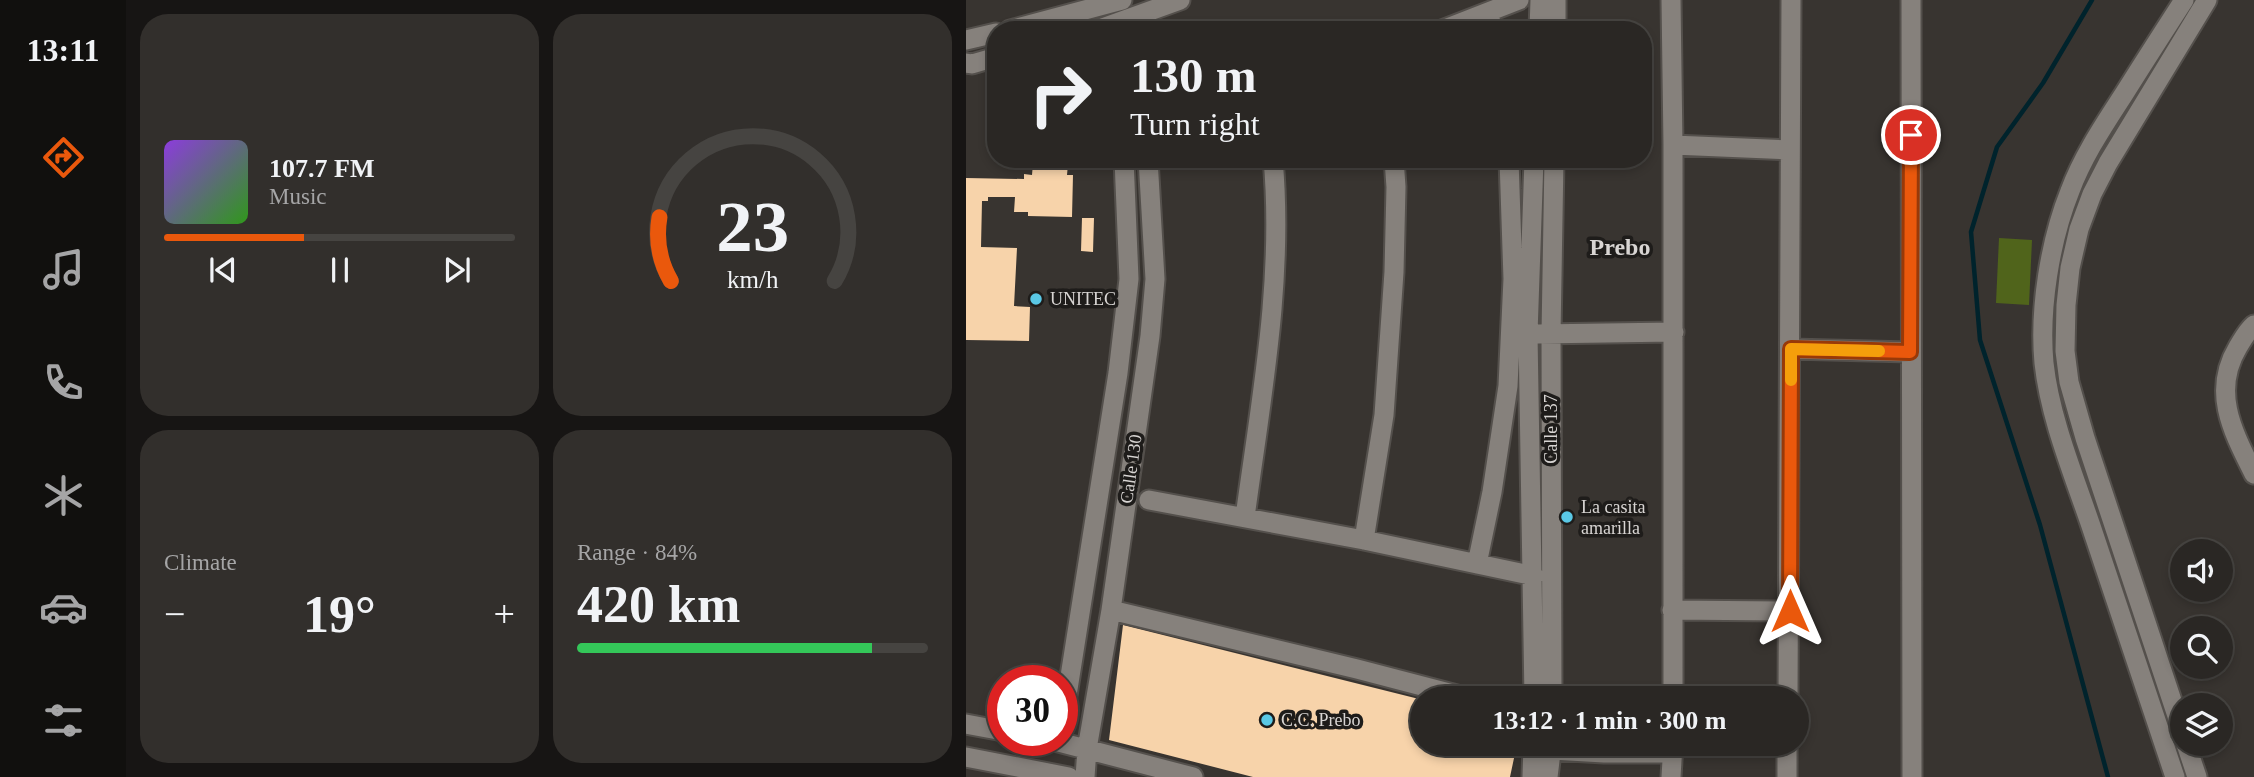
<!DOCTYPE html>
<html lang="en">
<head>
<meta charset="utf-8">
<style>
	body { margin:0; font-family:"Times New Roman",serif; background:#322f2c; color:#f1f3f6; height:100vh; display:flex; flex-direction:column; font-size:26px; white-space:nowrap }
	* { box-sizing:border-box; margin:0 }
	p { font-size:23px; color:#a5a5a6 }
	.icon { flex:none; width:38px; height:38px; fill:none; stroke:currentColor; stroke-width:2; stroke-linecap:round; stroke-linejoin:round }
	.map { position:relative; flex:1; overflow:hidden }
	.drawer { display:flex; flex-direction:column; gap:14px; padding:14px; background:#171514; width:840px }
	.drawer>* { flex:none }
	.guide { position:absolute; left:21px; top:21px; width:665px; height:147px; border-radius:28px; box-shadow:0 4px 10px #0003,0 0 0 2px #464441; background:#2a2724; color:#f1f3f6; overflow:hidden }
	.tools { position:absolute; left:1204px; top:539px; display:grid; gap:14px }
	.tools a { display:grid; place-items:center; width:63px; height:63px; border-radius:50%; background:#2a2724; box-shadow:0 4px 10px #0003,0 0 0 2px #464441; font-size:35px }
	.speed { position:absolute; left:21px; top:665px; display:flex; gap:14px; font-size:35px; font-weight:700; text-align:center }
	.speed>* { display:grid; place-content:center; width:91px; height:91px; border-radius:50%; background:#2a2724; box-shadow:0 4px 10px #0003,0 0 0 2px #464441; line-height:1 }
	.speed .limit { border:10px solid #d22; background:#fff; color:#111 }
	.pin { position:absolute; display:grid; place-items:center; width:60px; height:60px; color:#fff; margin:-30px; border:4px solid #fff; border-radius:50%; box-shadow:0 2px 7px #0007 }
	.me { position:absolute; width:77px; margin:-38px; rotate:0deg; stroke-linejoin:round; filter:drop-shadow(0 0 5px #0008) }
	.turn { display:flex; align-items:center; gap:24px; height:147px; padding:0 28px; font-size:32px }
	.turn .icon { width:91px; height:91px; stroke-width:2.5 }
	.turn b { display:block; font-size:49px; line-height:60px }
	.big { font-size:52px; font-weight:700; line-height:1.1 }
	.drawer .tile { flex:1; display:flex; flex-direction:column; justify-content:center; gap:10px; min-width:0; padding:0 24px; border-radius:28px; background:#322f2c }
	.drawer .dial { align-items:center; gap:0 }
	.dial svg { height:182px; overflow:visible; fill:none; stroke:#464441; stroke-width:7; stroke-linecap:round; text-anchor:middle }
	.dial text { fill:#f1f3f6; stroke:none }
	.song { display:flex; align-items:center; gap:21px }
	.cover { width:84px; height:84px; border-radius:10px; background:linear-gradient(135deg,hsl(270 70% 55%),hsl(110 70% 35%)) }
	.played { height:7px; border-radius:4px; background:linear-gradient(90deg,#ea580c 40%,#464441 40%) }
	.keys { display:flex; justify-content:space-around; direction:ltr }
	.heat { display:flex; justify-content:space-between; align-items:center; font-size:38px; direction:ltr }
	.charge { height:10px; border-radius:5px; background:linear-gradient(90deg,#34c759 84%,#464441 0) }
	.drawer .tiles { flex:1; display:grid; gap:14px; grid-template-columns:repeat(2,1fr) }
	.trip { position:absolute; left:444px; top:686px; width:399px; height:70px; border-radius:35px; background:#2a2724; box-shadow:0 4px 10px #0003,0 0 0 2px #464441; font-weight:700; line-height:70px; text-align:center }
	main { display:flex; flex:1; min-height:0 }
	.dock { display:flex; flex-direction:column; width:126px; justify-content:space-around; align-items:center; background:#11100e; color:#a5a5a6 }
	.dock .icon { width:49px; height:49px }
	.dock .active { color:#ea580c }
	.dock b { font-size:32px; color:#f1f3f6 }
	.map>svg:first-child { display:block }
	.green { fill:#50641b }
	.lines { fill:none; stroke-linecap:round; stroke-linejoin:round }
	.stream { stroke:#00232c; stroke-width:4.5 }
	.building { fill:#f7d3aa }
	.minor-casing { stroke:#54504c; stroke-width:23 }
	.minor { stroke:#86817c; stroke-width:19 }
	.route-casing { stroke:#983908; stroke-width:18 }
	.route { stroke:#ea580c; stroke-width:12 }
	.slow { stroke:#f59e0b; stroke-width:12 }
	.poi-dot { fill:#5ac8e5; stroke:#1e1c1a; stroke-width:2.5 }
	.labels { text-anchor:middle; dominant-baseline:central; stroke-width:7; stroke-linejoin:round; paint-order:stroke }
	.poi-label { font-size:18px; fill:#d8d5d3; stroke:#1e1c1a; text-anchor:start }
	.street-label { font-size:18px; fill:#d8d5d3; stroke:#1e1c1a }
	.district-label { font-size:24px; font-weight:bold; fill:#d8d5d3; stroke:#1e1c1a }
</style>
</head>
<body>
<main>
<nav class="dock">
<b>13:11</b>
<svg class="icon active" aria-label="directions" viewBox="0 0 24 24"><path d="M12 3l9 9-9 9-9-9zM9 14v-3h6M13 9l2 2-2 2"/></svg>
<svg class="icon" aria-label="music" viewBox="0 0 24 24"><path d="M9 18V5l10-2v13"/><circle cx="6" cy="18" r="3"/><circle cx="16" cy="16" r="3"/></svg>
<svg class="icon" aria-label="phone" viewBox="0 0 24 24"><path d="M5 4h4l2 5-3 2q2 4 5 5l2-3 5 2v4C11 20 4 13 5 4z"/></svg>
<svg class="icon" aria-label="climate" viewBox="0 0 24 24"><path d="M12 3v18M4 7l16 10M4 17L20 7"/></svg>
<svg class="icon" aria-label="car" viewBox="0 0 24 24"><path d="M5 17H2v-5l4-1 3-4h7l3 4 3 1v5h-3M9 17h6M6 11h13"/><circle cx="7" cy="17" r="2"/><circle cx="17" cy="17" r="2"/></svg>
<svg class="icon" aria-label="filters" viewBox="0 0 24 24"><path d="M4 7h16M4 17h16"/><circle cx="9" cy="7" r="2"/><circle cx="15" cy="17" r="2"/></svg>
</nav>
<section class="drawer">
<div class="tiles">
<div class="tile">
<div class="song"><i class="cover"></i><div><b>107.7 FM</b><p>Music</p></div></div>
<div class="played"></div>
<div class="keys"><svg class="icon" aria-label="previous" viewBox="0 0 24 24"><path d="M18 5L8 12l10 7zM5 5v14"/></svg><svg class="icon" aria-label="pause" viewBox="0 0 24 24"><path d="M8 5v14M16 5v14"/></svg><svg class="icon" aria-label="next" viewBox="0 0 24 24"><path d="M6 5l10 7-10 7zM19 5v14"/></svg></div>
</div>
<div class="tile dial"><svg viewBox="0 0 100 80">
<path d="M14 69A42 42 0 1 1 86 69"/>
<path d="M14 69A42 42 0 0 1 9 41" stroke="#ea580c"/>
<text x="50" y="56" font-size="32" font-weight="700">23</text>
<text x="50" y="72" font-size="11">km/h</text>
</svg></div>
<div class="tile"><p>Climate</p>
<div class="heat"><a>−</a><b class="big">19°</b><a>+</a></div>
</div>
<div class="tile"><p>Range · 84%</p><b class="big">420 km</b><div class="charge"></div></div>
</div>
</section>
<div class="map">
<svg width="1288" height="777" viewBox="0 0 1288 777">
	<rect width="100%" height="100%" fill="#383430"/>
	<path class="green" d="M1033,238L1066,240L1063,305L1030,303Z"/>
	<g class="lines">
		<path class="stream" d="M1126,0L1077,83L1031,147L1005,232L1014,340L1074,525L1142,777"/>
	</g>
	<path class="building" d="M67,163L102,164L101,175H107L106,217L62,216V212H48L49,197H22V201H16L15,247L51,248L48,306L64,307L63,341L0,340V178L58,179V174L66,175Z
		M116,218H128L127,252L115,251Z
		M157,625L457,700V744H551L544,777H287L143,740Z"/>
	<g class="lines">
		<g class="minor-casing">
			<path id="minor" d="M705,0L707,145V698
				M945,0L946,777
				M523,12L526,30
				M44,30L156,0
				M131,30L214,0
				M476,30L553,0
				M573,30L574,0
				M590,30V0
				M0,40L30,33
				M0,63L6,64L30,57
				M707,145L824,150
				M1288,325C1281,331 1277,339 1272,347C1245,392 1267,432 1288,474
				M572,334L708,332
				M825,349L944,352
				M183,500L398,540L568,576
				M279,517C295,399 318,279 307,159
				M398,540L418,415L428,272L430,187L428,159
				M511,564L526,492L542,386L547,279L543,159
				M145,610L391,669L502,698
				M706,610L824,611
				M568,698L562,334L568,159
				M586,698L585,334L588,159
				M822,698L825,0
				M0,724L37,731
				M96,727L152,373L163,279L158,159
				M1216,731L1119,438L1103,382L1099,351L1100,305L1104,268L1113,229L1126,194L1142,163L1241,0
				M85,740L227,777
				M1220,744L1231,777
				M586,750L638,753H707
				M0,757L103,777
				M119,777L121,749L145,610L184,336L189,279L182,159
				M566,777L567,744
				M582,777L586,744
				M705,777L707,744
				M821,777V744
				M1209,777C1181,693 1153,609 1125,526C1107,473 1084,418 1078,363C1073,309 1084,241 1104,191C1117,156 1138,125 1158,94C1178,62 1198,31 1218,0"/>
		</g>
		<use href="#minor" class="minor"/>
	</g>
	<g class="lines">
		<g class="route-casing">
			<path id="route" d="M824,611L825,349L944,352L945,135"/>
		</g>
		<use href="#route" class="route"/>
		<path class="slow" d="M825,380V349L913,351"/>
	</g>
	<g class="poi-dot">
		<circle cx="70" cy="299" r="7"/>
		<circle cx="601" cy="517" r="7"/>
		<circle cx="301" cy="720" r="7"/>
	</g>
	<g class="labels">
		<g class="poi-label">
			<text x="84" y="299">UNITEC</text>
			<text x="615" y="507">La casita<tspan x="615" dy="21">amarilla</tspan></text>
			<text x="315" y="720">C.C. Prebo</text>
		</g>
		<g class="street-label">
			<text transform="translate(585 429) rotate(-90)">Calle 137</text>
			<text transform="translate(165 469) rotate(-82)">Calle 130</text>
		</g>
		<g class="district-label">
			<text x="654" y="247">Prebo</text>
		</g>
	</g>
</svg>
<div class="tools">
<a><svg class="icon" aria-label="sound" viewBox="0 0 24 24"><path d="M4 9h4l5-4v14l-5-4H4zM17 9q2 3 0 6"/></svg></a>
<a><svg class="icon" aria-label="search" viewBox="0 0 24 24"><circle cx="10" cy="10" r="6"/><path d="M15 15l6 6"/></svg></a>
<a><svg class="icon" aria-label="layers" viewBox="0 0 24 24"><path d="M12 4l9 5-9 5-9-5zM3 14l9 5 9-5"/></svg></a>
</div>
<div class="speed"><div class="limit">30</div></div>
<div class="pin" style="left:945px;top:135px;background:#d93025"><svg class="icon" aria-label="arrive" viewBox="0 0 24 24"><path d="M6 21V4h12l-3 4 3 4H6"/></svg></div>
<svg class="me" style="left:824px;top:611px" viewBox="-20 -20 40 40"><path d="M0-17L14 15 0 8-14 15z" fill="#ea580c" stroke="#fff" stroke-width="4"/></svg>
<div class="trip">13:12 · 1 min · 300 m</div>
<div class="guide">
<div class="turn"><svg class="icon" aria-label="right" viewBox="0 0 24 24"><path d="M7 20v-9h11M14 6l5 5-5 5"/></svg><div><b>130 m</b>Turn right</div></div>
</div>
</div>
</main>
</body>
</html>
